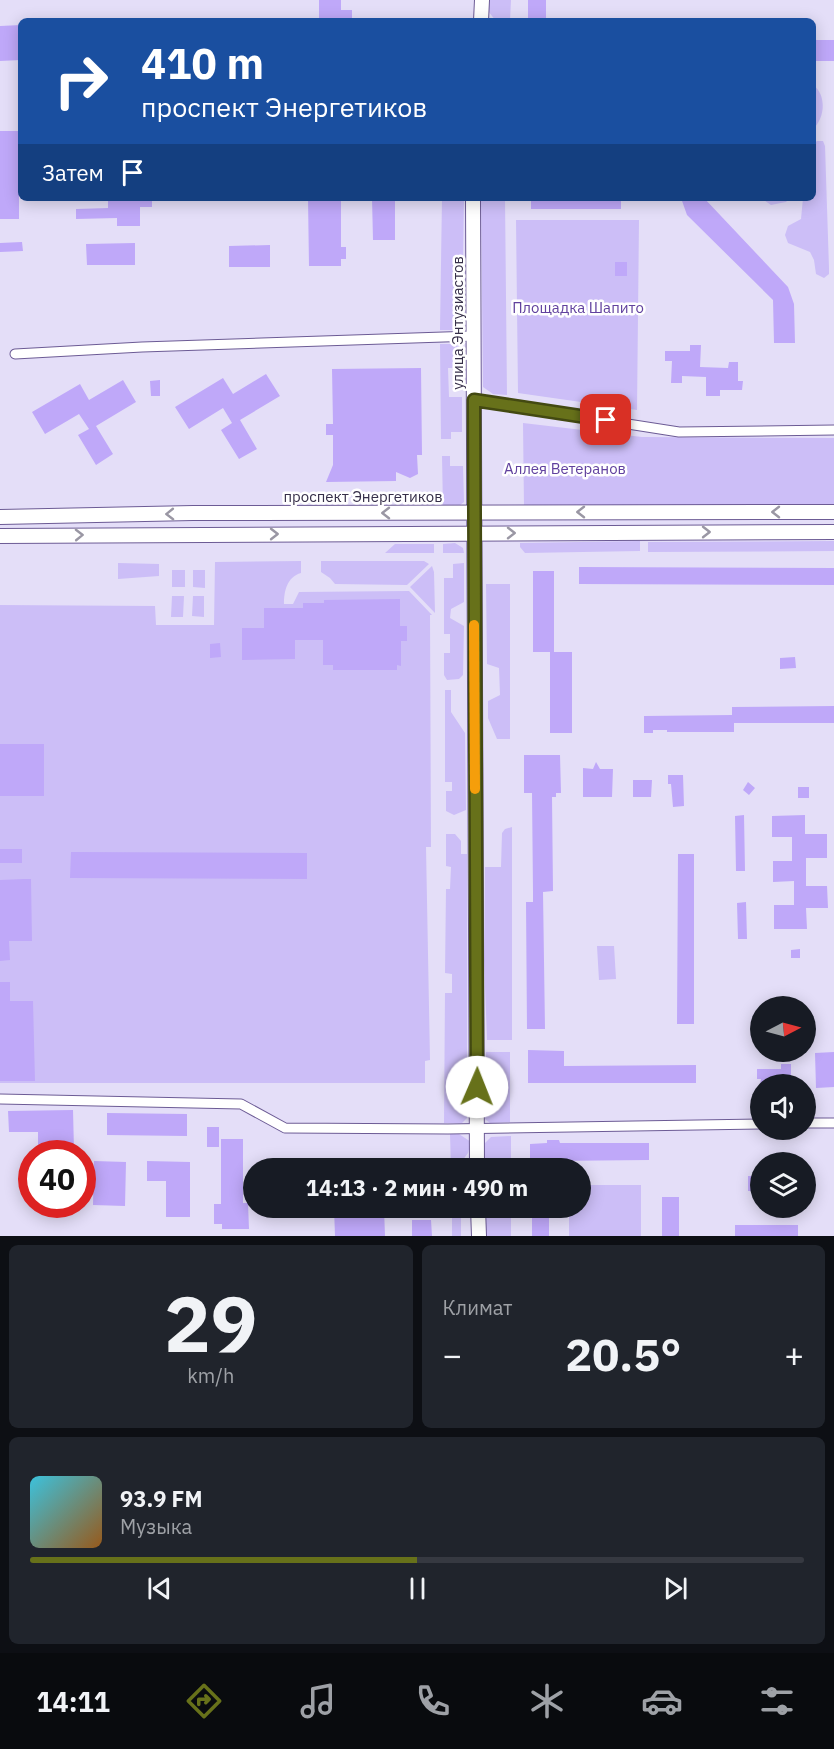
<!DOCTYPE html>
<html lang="ru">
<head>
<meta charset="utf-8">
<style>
	body { margin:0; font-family:"IBM Plex Sans",sans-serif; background:#20242c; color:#f1f3f6; height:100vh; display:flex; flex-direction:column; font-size:22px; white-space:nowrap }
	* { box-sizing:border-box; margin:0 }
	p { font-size:20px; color:#9ea1a6 }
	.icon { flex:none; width:33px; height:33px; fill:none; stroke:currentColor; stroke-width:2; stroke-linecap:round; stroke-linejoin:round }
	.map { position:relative; height:1236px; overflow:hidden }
	.details { display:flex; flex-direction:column; gap:9px; padding:9px; background:#0d0f14; flex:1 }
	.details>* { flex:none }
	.banner { position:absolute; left:18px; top:18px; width:798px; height:183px; border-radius:9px; box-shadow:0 3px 15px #0003; background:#1a4fa0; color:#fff; overflow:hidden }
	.needle { width:39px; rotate:84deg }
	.tools { position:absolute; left:750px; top:996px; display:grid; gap:12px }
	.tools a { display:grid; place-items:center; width:66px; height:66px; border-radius:50%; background:#171b24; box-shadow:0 3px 15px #0003; font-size:30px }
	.speed { position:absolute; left:18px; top:1140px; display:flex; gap:12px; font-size:30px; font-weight:700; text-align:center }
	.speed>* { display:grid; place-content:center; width:78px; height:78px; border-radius:50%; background:#171b24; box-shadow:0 3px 15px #0003; line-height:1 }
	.speed .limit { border:9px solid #d22; background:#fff; color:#111 }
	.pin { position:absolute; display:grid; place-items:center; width:51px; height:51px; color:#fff; margin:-26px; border-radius:12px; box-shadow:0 3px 9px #0006 }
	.me { position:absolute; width:66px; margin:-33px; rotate:1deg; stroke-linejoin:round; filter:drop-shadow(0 0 4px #0008) }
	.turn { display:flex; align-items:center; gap:21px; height:126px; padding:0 24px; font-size:27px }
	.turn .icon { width:78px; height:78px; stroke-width:2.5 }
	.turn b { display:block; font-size:42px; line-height:51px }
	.then { display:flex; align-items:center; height:57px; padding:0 24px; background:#0003; gap:12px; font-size:22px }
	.big { font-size:45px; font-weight:800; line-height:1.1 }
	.details .widget { flex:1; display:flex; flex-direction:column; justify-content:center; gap:9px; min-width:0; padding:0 21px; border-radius:9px; background:#20242c }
	.details .dial { align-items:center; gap:0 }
	.dial b { font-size:78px; line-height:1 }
	.song { display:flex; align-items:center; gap:18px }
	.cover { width:72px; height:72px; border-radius:9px; background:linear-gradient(135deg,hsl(190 70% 55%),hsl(30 70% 35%)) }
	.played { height:6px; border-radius:3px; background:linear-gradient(90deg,#67711a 50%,#363941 50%) }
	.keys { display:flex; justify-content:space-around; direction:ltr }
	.heat { display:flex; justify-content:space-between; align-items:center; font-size:33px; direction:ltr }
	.details .tiles { flex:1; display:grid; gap:9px; grid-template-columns:1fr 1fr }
	.widget:last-child { grid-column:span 2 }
	.trip { position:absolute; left:243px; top:1158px; width:348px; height:60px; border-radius:30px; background:#171b24; box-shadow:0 3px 15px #0003; font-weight:800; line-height:60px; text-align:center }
	.menu { display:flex; height:96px; justify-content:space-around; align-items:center; background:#090b0e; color:#9ea1a6 }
	.menu .icon { width:42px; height:42px }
	.menu .active { color:#67711a }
	.menu b { font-size:27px; color:#f1f3f6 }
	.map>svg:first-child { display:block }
	.green { fill:#ccbef7 }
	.building { fill:#bfa8f9 }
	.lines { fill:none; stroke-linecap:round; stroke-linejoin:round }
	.street-casing { stroke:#6c5b95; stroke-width:11 }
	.secondary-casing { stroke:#6c5b95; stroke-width:16 }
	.street { stroke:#fff; stroke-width:9 }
	.secondary { stroke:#fff; stroke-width:14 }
	.oneway { stroke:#9a97a4 }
	.route-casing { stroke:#434911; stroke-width:15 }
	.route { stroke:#67711a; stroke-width:10 }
	.slow { stroke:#f59e0b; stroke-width:10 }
	.labels { text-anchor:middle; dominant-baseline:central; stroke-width:5; stroke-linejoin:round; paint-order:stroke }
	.park-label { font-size:15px; fill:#61419e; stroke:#fff }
	.street-label { font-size:15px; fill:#362f49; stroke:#fff }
</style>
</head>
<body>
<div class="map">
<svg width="834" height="1236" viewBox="0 0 834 1236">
	<rect width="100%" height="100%" fill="#e4def8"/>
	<path class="green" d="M489,0H511L510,21H496L488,11Z
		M813,85C827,95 825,118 813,129Z
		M817,141H823L825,146L829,268V274L824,278L816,274L814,260L810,252L788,243L785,235L788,226L801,219L803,198H813V144Z
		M442,198H464L462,323L457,330H440Z
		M481,198H505L507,395L493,394L483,387Z
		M761,198H790L786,202L771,205Z
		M516,220H639L637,410L518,393Z
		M440,344H455L462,351L463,368H448L449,397H462V432H451V439H441Z
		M523,423L642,437L834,438V506L524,508Z
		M442,456H450V466H463L464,502L456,508H443Z
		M640,541V551L525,553L520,547V543Z
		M834,541V551L648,552V542Z
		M455,543L463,548L464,553H443V544Z
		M395,544H434V553H385Z
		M301,561V573C287,577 284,591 284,604H293L299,592L409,591L432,615H430L431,847H426L430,1060L425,1061V1083H0V605L155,606L156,625H214L215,562Z
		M321,561H424L429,564L407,585L335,584L330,578L321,572Z
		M118,563L159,564V576L118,579Z
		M464,563V602L451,609L450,618L464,626L463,675L459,679L447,680L444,675V653H450V634H444V578H453V564Z
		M432,566L434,572L435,613L410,587Z
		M172,570H185V587H172Z
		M193,570H205V588L193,587Z
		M486,584H510V739H497L488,718V701L500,695L499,668L487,664Z
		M172,596H184L183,617H171Z
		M193,596H204V617L192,616Z
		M445,690H451V712L465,733L466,810L454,815L446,811V791H452V782H445Z
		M512,827V1040H487L484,960L485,867H501L502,833L505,829Z
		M446,834H455L461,841V854H467V1118L462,1123H444L445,993H452V974L445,973L446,889H450L451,867L446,866Z
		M597,946H614L616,979L599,980Z
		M486,1052H510V1122L490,1123L485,1119Z
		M450,1134H459L471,1142L468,1153L457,1168H451Z
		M511,1136V1168H485V1143L491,1137Z
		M581,1185H641V1236H569V1208H580Z
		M485,1208H511V1236H486Z
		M452,1215L461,1218V1236H452Z"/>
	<path class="building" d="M319,0H341V10H352V21H319Z
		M528,0H546V21H528Z
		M21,25V60L0,61V26Z
		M813,40H834V61H813Z
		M0,131H19V219H0Z
		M108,198H152V207H140V226H117V218L76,219V209L108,208Z
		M308,198H341V247H346V259H341V266H309Z
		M372,198H395V240H373Z
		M531,198H621V209H531Z
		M681,198H704L788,287L794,304L795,343H774L773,300L687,215Z
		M22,242L23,251L0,252V243Z
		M135,243V265H87L86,244Z
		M270,245V267H229V246Z
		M615,262H627V276H615Z
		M690,345H701L700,367L728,368L729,362H738V381H743L742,390H720V396H706V377L682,376V383H671L672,361H665V351H690Z
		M421,368L422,455H417L418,474L410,478L396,472V481L326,482L333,465V435H326V424H333L332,369Z
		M266,374L280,396L240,420L257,449L239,459L221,430L232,423L223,408L189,429L175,407L223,378L233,394Z
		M123,380L136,402L96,426L113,454L96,465L78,435L89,429L79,414L45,434L32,412L80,384L89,400Z
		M160,380V396H151L150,381Z
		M579,567L834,568V585L579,584Z
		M533,571H554V652H533Z
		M400,599V626H407V641H401V666L397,665V670H333V665H323V640H295V659L242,660V628H264V608H303V603H324V600Z
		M220,643L221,657L210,658V644Z
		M550,652H572V733H550Z
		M795,657L796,668L780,669V658Z
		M834,706V723H734V732H667V730H653V733H644V716L732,715V707Z
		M0,744H44V796H0Z
		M524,755H560L561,793H556V797H552L553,891L543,892L545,1029H527L526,902H533V892L532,793H524Z
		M596,762L600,769H613L612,797H583V768L593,769Z
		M668,775H683L684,806L673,807L671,784H668Z
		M633,780H652L651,797H633Z
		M748,782L755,788L749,795L743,790Z
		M798,787H809V798H798Z
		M744,815L745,871H736L735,816Z
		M805,815V834H827V858H806V886H827L828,908H806L807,929H774V905H794V881L773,882V861H792V837H772V816Z
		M0,849H22V863H0Z
		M71,852L307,853V879L70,878Z
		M678,854H694V1024H677Z
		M24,879H31L32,941H9L10,960L0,961V880Z
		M746,902L747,939H738L737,903Z
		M800,949V958H791V950Z
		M0,982H10V1001H33L35,1081H0Z
		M528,1050L564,1051V1066L696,1065V1083H528Z
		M834,1052V1087L816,1088L815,1053Z
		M781,1064H791V1084H760L761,1079H757V1069H781Z
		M73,1110L74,1150H38V1132H9L8,1111Z
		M107,1113L187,1114V1136L107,1135Z
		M207,1127H219V1147H207Z
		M221,1139H243V1203H248L249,1229H222V1224H214V1204H221Z
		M547,1140H559L560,1143H649V1160L549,1161V1168H532V1164H530V1144L547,1143Z
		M94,1161L126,1162L125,1206L93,1205Z
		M147,1161L190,1162V1217H166V1181H147Z
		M748,1176H760V1191H748Z
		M662,1197H679V1236H662Z
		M334,1208H384L385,1236H335Z
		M532,1208H549V1236H532Z
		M412,1220H431L432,1236H412Z
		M735,1225H798V1236H735Z"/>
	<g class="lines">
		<g class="street-casing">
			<path id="street" d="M15,354L142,347L474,336
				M474,400L679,432L834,430
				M0,1099L241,1104L285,1128L448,1129L760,1124
				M806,1123H834"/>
		</g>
		<g class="secondary-casing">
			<path id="secondary" d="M481,21L482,0
				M473,198L477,1168
				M0,517L193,513L834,512
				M0,536L834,532
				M478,1208L479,1236"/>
		</g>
		<use href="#street" class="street"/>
		<use href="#secondary" class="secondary"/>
	</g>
	<defs><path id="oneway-chevron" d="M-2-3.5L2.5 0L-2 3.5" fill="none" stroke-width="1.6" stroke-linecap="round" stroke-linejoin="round" transform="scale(1.5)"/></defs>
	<g class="oneway">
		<use href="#oneway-chevron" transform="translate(581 512) rotate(180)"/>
		<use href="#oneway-chevron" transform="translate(776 512) rotate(180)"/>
		<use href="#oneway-chevron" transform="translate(386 513) rotate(180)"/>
		<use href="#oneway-chevron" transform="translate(170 514) rotate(179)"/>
		<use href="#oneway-chevron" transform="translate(706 532)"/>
		<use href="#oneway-chevron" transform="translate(511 533)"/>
		<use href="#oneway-chevron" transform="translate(274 534)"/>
		<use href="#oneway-chevron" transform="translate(79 535) rotate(-1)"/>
	</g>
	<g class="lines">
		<g class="route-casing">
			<path id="route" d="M477,1087L474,400L606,420"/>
		</g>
		<use href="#route" class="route"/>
		<path class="slow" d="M474,625L475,789"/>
	</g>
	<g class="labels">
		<g class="park-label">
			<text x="578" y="307">Площадка Шапито</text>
			<text x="565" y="468">Аллея Ветеранов</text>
		</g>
		<g class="street-label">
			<text transform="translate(457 323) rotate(-90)">улица Энтузиастов</text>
			<text x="363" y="496">проспект Энергетиков</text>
		</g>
	</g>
</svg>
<div class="tools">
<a><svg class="needle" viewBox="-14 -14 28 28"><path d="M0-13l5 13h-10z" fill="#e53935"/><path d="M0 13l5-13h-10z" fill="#9ea1a6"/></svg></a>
<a><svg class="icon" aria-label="sound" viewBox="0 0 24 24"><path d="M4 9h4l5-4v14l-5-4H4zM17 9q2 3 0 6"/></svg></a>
<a><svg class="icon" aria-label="layers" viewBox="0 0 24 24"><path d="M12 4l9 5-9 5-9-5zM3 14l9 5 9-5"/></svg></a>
</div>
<div class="speed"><div class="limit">40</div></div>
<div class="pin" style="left:606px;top:420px;background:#d93025"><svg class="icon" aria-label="arrive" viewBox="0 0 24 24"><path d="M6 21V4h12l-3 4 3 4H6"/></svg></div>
<svg class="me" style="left:477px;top:1087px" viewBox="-20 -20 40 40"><circle r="19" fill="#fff"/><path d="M0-13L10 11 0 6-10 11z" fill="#67711a"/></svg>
<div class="trip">14:13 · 2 мин · 490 m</div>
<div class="banner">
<div class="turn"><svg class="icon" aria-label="right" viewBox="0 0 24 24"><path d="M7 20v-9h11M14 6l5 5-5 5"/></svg><div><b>410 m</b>проспект Энергетиков</div></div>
<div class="then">Затем<svg class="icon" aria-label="arrive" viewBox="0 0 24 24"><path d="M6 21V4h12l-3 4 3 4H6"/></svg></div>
</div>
</div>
<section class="details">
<div class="tiles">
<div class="widget dial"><b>29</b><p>km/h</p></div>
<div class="widget"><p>Климат</p>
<div class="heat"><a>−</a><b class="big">20.5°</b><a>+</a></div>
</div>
<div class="widget">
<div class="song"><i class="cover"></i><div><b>93.9 FM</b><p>Музыка</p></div></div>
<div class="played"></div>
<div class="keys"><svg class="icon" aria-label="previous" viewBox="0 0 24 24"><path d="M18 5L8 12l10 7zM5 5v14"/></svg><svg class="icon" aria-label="pause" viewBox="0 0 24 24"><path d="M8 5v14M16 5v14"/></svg><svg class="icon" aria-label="next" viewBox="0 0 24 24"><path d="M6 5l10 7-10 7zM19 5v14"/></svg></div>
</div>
</div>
</section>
<nav class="menu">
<b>14:11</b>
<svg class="icon active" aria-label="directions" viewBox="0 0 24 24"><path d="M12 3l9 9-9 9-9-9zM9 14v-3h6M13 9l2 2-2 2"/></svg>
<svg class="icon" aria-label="music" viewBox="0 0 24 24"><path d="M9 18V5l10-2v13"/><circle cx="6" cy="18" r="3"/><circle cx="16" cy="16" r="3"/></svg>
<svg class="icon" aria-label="phone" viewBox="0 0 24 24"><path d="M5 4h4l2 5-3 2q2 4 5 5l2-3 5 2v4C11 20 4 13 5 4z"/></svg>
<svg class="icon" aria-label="climate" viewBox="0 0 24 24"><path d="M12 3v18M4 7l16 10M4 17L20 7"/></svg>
<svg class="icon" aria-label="car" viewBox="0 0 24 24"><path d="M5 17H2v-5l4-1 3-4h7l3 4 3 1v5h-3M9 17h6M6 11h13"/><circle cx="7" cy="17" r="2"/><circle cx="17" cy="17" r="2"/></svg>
<svg class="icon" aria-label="filters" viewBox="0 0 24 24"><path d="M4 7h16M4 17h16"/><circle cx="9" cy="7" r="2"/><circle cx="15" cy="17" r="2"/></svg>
</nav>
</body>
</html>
